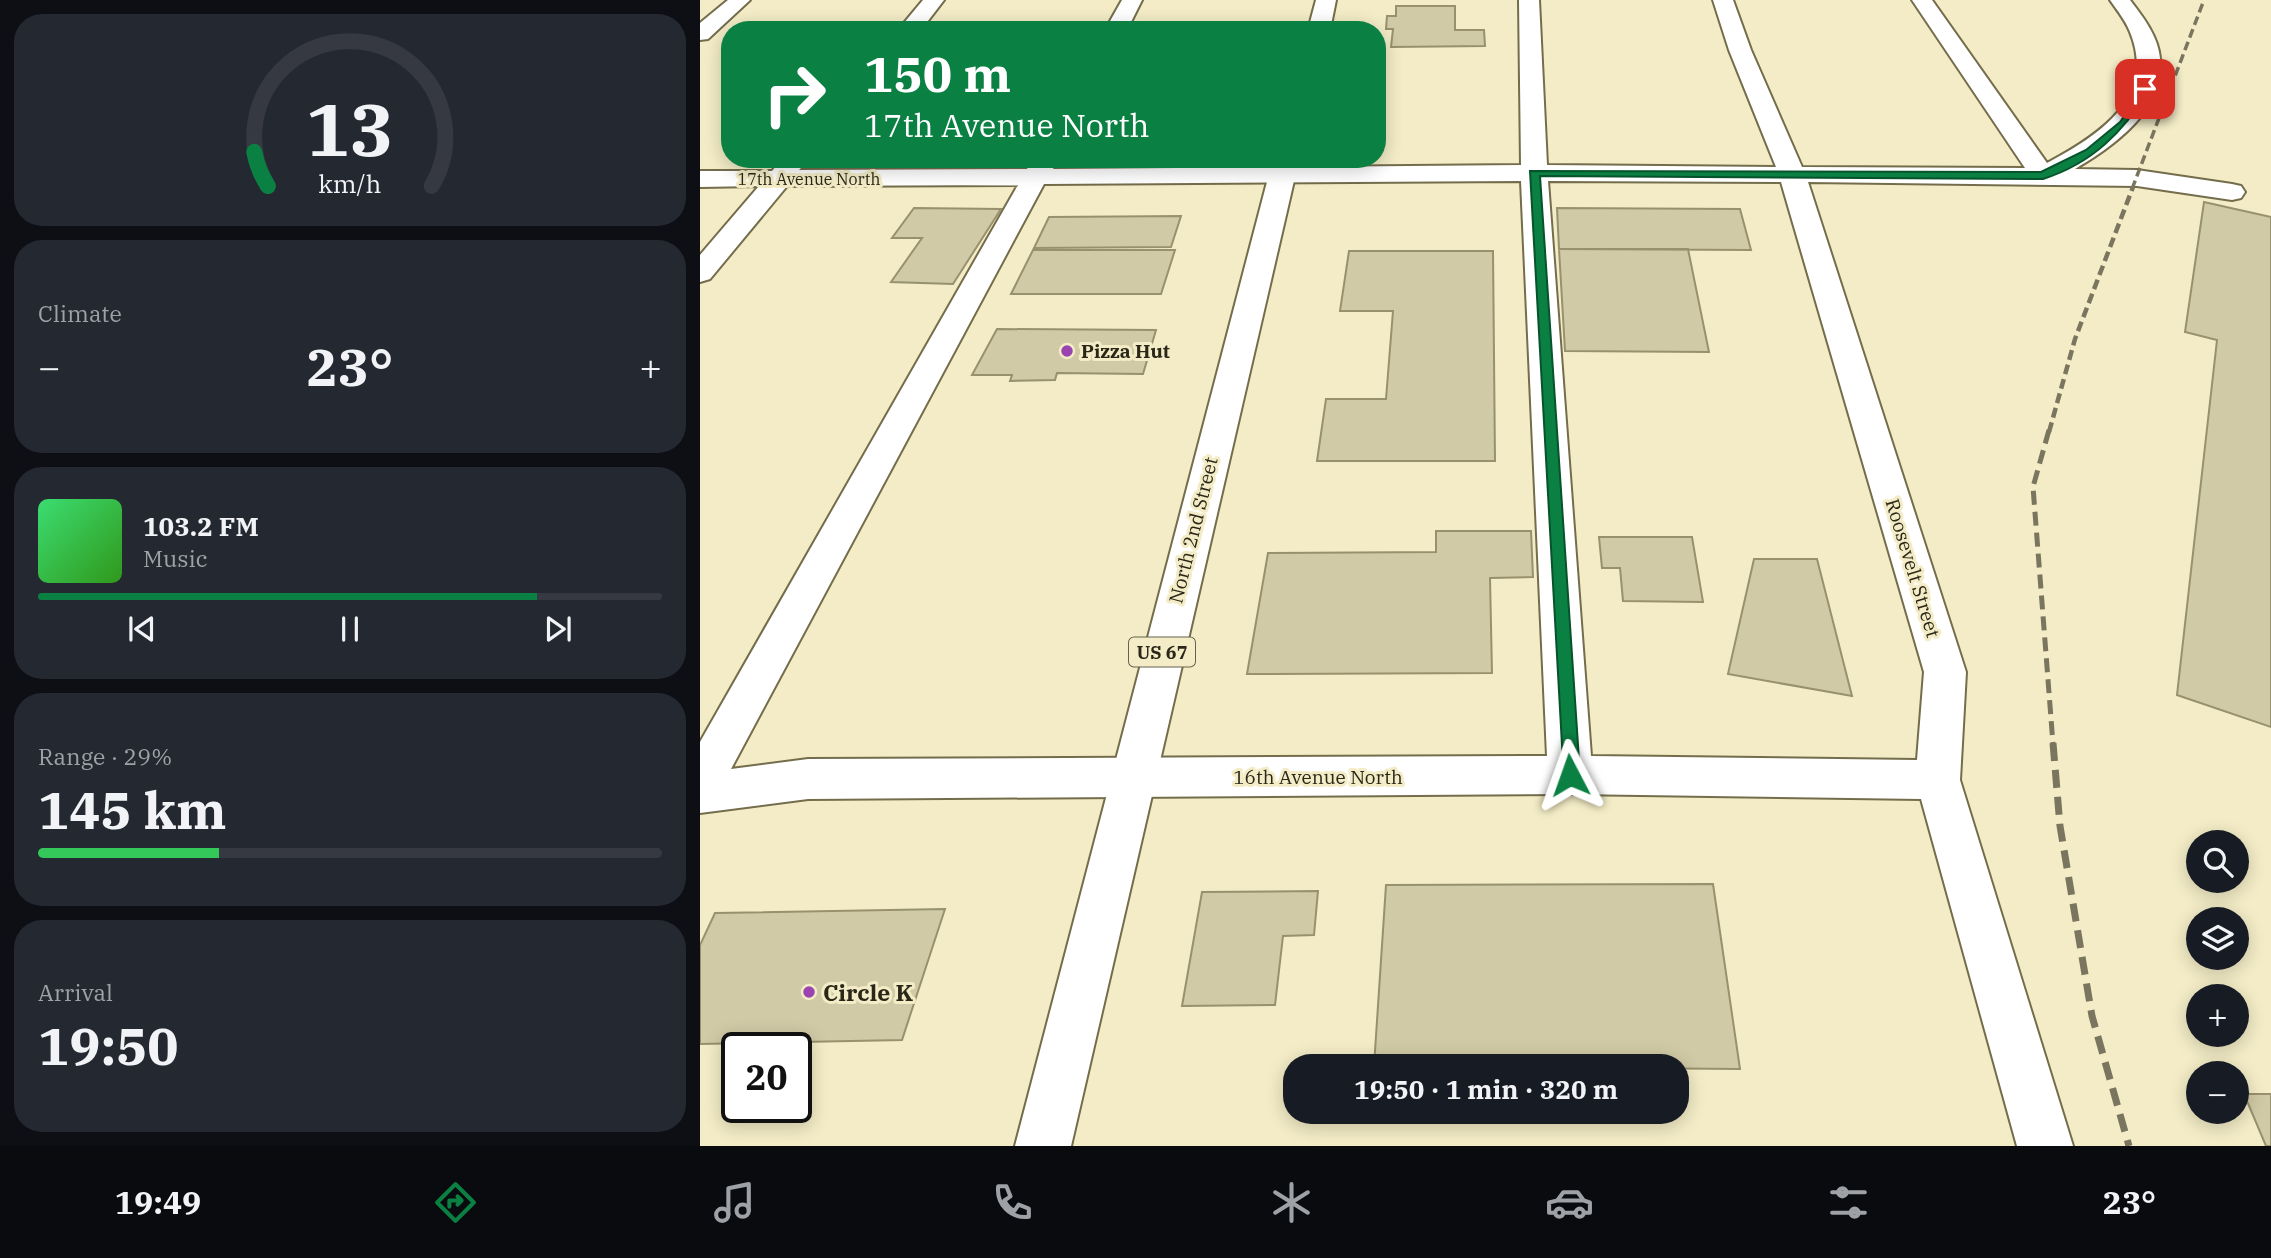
<!DOCTYPE html>
<html lang="en">
<head>
<meta charset="utf-8">
<style>
	body { margin:0; font-family:"IBM Plex Serif",serif; background:#242831; color:#f1f3f6; height:100vh; display:flex; flex-direction:column; font-size:26px; white-space:nowrap }
	* { box-sizing:border-box; margin:0 }
	p { font-size:23px; color:#9ea1a6 }
	.icon { flex:none; width:38px; height:38px; fill:none; stroke:currentColor; stroke-width:2; stroke-linecap:round; stroke-linejoin:round }
	.map { position:relative; flex:1; overflow:hidden }
	.details { display:flex; flex-direction:column; gap:14px; padding:14px; background:#0d0f14; width:700px }
	.details>* { flex:none }
	.guide { position:absolute; left:21px; top:21px; width:665px; height:147px; border-radius:28px; box-shadow:0 4px 18px #0003; background:#0b8043; color:#fff; overflow:hidden }
	.controls { position:absolute; left:1486px; top:830px; display:grid; gap:14px }
	.controls a { display:grid; place-items:center; width:63px; height:63px; border-radius:50%; background:#171b24; box-shadow:0 4px 18px #0003; font-size:35px }
	.speed { position:absolute; left:21px; top:1032px; display:flex; gap:14px; font-size:35px; font-weight:700; text-align:center }
	.speed>* { display:grid; place-content:center; width:91px; height:91px; border-radius:50%; background:#171b24; box-shadow:0 4px 18px #0003; line-height:1 }
	.speed .limit { border:4px solid #111; border-radius:10px; background:#fff; color:#111 }
	.pin { position:absolute; display:grid; place-items:center; width:60px; height:60px; color:#fff; margin:-30px; border-radius:14px; box-shadow:0 4px 10px #0006 }
	.me { position:absolute; width:77px; margin:-38px; rotate:356deg; stroke-linejoin:round; filter:drop-shadow(0 0 5px #0008) }
	.turn { display:flex; align-items:center; gap:24px; height:147px; padding:0 28px; font-size:32px }
	.turn .icon { width:91px; height:91px; stroke-width:2.5 }
	.turn b { display:block; font-size:49px; line-height:60px }
	.big { font-size:52px; font-weight:800; line-height:1.1 }
	.details .card { flex:1; display:flex; flex-direction:column; justify-content:center; gap:10px; min-width:0; padding:0 24px; border-radius:28px; background:#242831 }
	.details .dial { align-items:center; gap:0 }
	.dial svg { height:182px; overflow:visible; fill:none; stroke:#363941; stroke-width:7; stroke-linecap:round; text-anchor:middle }
	.dial text { fill:#f1f3f6; stroke:none }
	.song { display:flex; align-items:center; gap:21px }
	.cover { width:84px; height:84px; border-radius:10px; background:linear-gradient(135deg,hsl(140 70% 55%),hsl(110 70% 35%)) }
	.played { height:7px; border-radius:4px; background:linear-gradient(90deg,#0b8043 80%,#363941 80%) }
	.keys { display:flex; justify-content:space-around; direction:ltr }
	.heat { display:flex; justify-content:space-between; align-items:center; font-size:38px; direction:ltr }
	.charge { height:10px; border-radius:5px; background:linear-gradient(90deg,#34c759 29%,#363941 0) }
	.trip { position:absolute; left:583px; top:1054px; width:406px; height:70px; border-radius:28px; background:#171b24; box-shadow:0 4px 18px #0003; font-weight:800; line-height:70px; text-align:center }
	.tab-bar { display:flex; height:112px; justify-content:space-around; align-items:center; background:#090b0e; color:#9ea1a6 }
	.tab-bar .icon { width:49px; height:49px }
	.tab-bar .active { color:#0b8043 }
	.tab-bar b { font-size:32px; color:#f1f3f6 }
	main { display:flex; flex:1; min-height:0 }
	.map>svg:first-child { display:block }
	.building { fill:#d1caa6; stroke:#97916e; stroke-width:2 }
	.lines { fill:none; stroke-linecap:round; stroke-linejoin:round }
	.minor-casing { stroke:#746d4c; stroke-width:4 }
	.major-casing { stroke:#746d4c; stroke-width:4 }
	.minor { fill:#fff; fill-rule:evenodd }
	.major { fill:#fff; fill-rule:evenodd }
	.rail-far3 { stroke:#7a755e; stroke-width:3.5; stroke-dasharray:9 4.5; stroke-linecap:butt }
	.rail-far2 { stroke:#7a755e; stroke-width:4.5; stroke-dasharray:10 5; stroke-linecap:butt }
	.rail-far1 { stroke:#7a755e; stroke-width:5; stroke-dasharray:14 7; stroke-linecap:butt }
	.rail { stroke:#7a755e; stroke-width:7; stroke-dasharray:18 9; stroke-linecap:butt }
	.route { fill:#0b8043; stroke:#07532c; stroke-width:2 }
	.poi-dot { fill:#9944b1; stroke:#f3ecc6; stroke-width:2.5 }
	.labels { text-anchor:middle; dominant-baseline:central; stroke-width:6; stroke-linejoin:round; paint-order:stroke }
	.far-street-label { font-size:16px; fill:#2a2719; stroke:#f3ecc6 }
	.shield { fill:#f3ecc6; stroke:#66624d; stroke-width:2 }
	.shield-label { font-size:18px; font-weight:bold; fill:#2a2719 }
	.poi-label { font-size:19px; font-weight:bold; fill:#2a2719; stroke:#f3ecc6; text-anchor:start }
	.street-label { font-size:19px; fill:#2a2719; stroke:#f3ecc6 }
	.near-poi-label { font-size:23px; font-weight:bold; fill:#2a2719; stroke:#f3ecc6; text-anchor:start }
</style>
</head>
<body>
<main>
<section class="details">
<div class="card dial"><svg viewBox="0 0 100 80">
<path d="M14 69A42 42 0 1 1 86 69"/>
<path d="M14 69A42 42 0 0 1 8 54" stroke="#0b8043"/>
<text x="50" y="56" font-size="32" font-weight="700">13</text>
<text x="50" y="72" font-size="11">km/h</text>
</svg></div>
<div class="card"><p>Climate</p>
<div class="heat"><a>−</a><b class="big">23°</b><a>+</a></div>
</div>
<div class="card">
<div class="song"><i class="cover"></i><div><b>103.2 FM</b><p>Music</p></div></div>
<div class="played"></div>
<div class="keys"><svg class="icon" aria-label="previous" viewBox="0 0 24 24"><path d="M18 5L8 12l10 7zM5 5v14"/></svg><svg class="icon" aria-label="pause" viewBox="0 0 24 24"><path d="M8 5v14M16 5v14"/></svg><svg class="icon" aria-label="next" viewBox="0 0 24 24"><path d="M6 5l10 7-10 7zM19 5v14"/></svg></div>
</div>
<div class="card"><p>Range · 29%</p><b class="big">145 km</b><div class="charge"></div></div>
<div class="card"><p>Arrival</p><b class="big">19:50</b></div>
</section>
<div class="map">
<svg width="1571" height="1146" viewBox="0 0 1571 1146">
	<rect width="100%" height="100%" fill="#f3ecc6"/>
	<path class="building" d="M696,6H755V30H784L785,46L691,47L693,29H686L687,16H696Z
		M1504,202L1571,217V727L1477,695L1517,340L1485,332Z
		M214,208L301,209L253,284L191,282L222,238H192Z
		M857,208L1040,209L1051,250L859,249Z
		M481,216L471,247L334,248L349,217Z
		M859,249H988L1009,352L865,351Z
		M333,250H475L461,294H311Z
		M649,251H793L795,461H617L626,399H686L693,311H640Z
		M297,329L456,330L443,374L357,373L355,380L310,381L312,375H272Z
		M736,531H831L833,577L790,578L792,673L547,674L568,553L736,552Z
		M899,537H992L1003,602L923,601L920,568H902Z
		M1054,559H1117L1152,696L1028,674Z
		M1013,884L1040,1069L674,1066L686,885Z
		M618,891L614,935L583,936L575,1005L482,1006L502,892Z
		M245,909L202,1040L0,1044V945L15,913Z
		M1544,1094H1571V1146H1566Z"/>
	<g class="lines">
		<g class="minor-casing">
			<path id="minor" d="M28,0H50L8,39L0,40V23Z
				M223,0H244L221,30H198Z
				M422,0H442L427,30H405Z
				M819,0H839L847,165L1076,167L1029,50L1013,0H1033L1051,50L1102,167L1325,168L1212,0H1232L1347,163C1398,136 1457,98 1430,32C1426,21 1417,10 1410,0H1430C1443,17 1458,36 1460,58C1467,108 1413,147 1375,169L1437,170L1532,184L1541,186L1545,192L1541,198L1532,200L1437,186L1108,182L1266,672L1260,780L1373,1146H1317L1221,799L870,794L108,799L0,813V742L318,185L87,186L10,279L0,282V255L59,186L0,187V171H72C80,161 85,158 98,162L102,167L99,170L327,169L332,159H358L353,169L821,165ZM821,181L847,756L108,759L31,769L344,184ZM848,181L1081,182L1224,672L1217,760L891,756Z"/>
		</g>
		<g class="major-casing">
			<path id="major" d="M616,0H636L630,30H608Z
				M573,159H599L371,1146H315Z"/>
		</g>
		<use href="#minor" class="minor"/>
		<use href="#major" class="major"/>
		<path class="rail-far3" d="M1432,189L1504,0"/>
		<path class="rail-far2" d="M1349,432L1375,339L1433,187"/>
		<path class="rail-far1" d="M1349,430L1333,487L1353,744"/>
		<path class="rail" d="M1353,743L1360,826L1392,1016L1429,1146"/>
	</g>
	<path class="route" d="M1445,87L1450,89C1423,132 1393,163 1343,179L840,176L880,775L877,781H864L830,171L1341,172L1386,150L1420,122Z"/>
	<g class="poi-dot">
		<circle cx="367" cy="351" r="7"/>
		<circle cx="109" cy="992" r="7"/>
	</g>
	<g class="labels">
		<g class="far-street-label">
			<text x="109" y="179">17th Avenue North</text>
		</g>
		<rect class="shield" x="429" y="637.5" width="66" height="29" rx="5"/>
		<g class="shield-label">
			<text x="462" y="652">US 67</text>
		</g>
		<g class="poi-label">
			<text x="381" y="351">Pizza Hut</text>
		</g>
		<g class="street-label">
			<text transform="translate(493 530) rotate(-76)">North 2nd Street</text>
			<text transform="translate(1213 568) rotate(73)">Roosevelt Street</text>
			<text x="618" y="777">16th Avenue North</text>
		</g>
		<g class="near-poi-label">
			<text x="123" y="992">Circle K</text>
		</g>
	</g>
</svg>
<div class="controls">
<a><svg class="icon" aria-label="search" viewBox="0 0 24 24"><circle cx="10" cy="10" r="6"/><path d="M15 15l6 6"/></svg></a>
<a><svg class="icon" aria-label="layers" viewBox="0 0 24 24"><path d="M12 4l9 5-9 5-9-5zM3 14l9 5 9-5"/></svg></a>
<a>+</a>
<a>−</a>
</div>
<div class="speed"><div class="limit">20</div></div>
<div class="pin" style="left:1445px;top:89px;background:#d93025"><svg class="icon" aria-label="arrive" viewBox="0 0 24 24"><path d="M6 21V4h12l-3 4 3 4H6"/></svg></div>
<svg class="me" style="left:870px;top:775px" viewBox="-20 -20 40 40"><path d="M0-17L14 15 0 8-14 15z" fill="#0b8043" stroke="#fff" stroke-width="4"/></svg>
<div class="trip">19:50 · 1 min · 320 m</div>
<div class="guide">
<div class="turn"><svg class="icon" aria-label="right" viewBox="0 0 24 24"><path d="M7 20v-9h11M14 6l5 5-5 5"/></svg><div><b>150 m</b>17th Avenue North</div></div>
</div>
</div>
</main>
<nav class="tab-bar">
<b>19:49</b>
<svg class="icon active" aria-label="directions" viewBox="0 0 24 24"><path d="M12 3l9 9-9 9-9-9zM9 14v-3h6M13 9l2 2-2 2"/></svg>
<svg class="icon" aria-label="music" viewBox="0 0 24 24"><path d="M9 18V5l10-2v13"/><circle cx="6" cy="18" r="3"/><circle cx="16" cy="16" r="3"/></svg>
<svg class="icon" aria-label="phone" viewBox="0 0 24 24"><path d="M5 4h4l2 5-3 2q2 4 5 5l2-3 5 2v4C11 20 4 13 5 4z"/></svg>
<svg class="icon" aria-label="climate" viewBox="0 0 24 24"><path d="M12 3v18M4 7l16 10M4 17L20 7"/></svg>
<svg class="icon" aria-label="car" viewBox="0 0 24 24"><path d="M5 17H2v-5l4-1 3-4h7l3 4 3 1v5h-3M9 17h6M6 11h13"/><circle cx="7" cy="17" r="2"/><circle cx="17" cy="17" r="2"/></svg>
<svg class="icon" aria-label="filters" viewBox="0 0 24 24"><path d="M4 7h16M4 17h16"/><circle cx="9" cy="7" r="2"/><circle cx="15" cy="17" r="2"/></svg>
<b>23°</b>
</nav>
</body>
</html>
